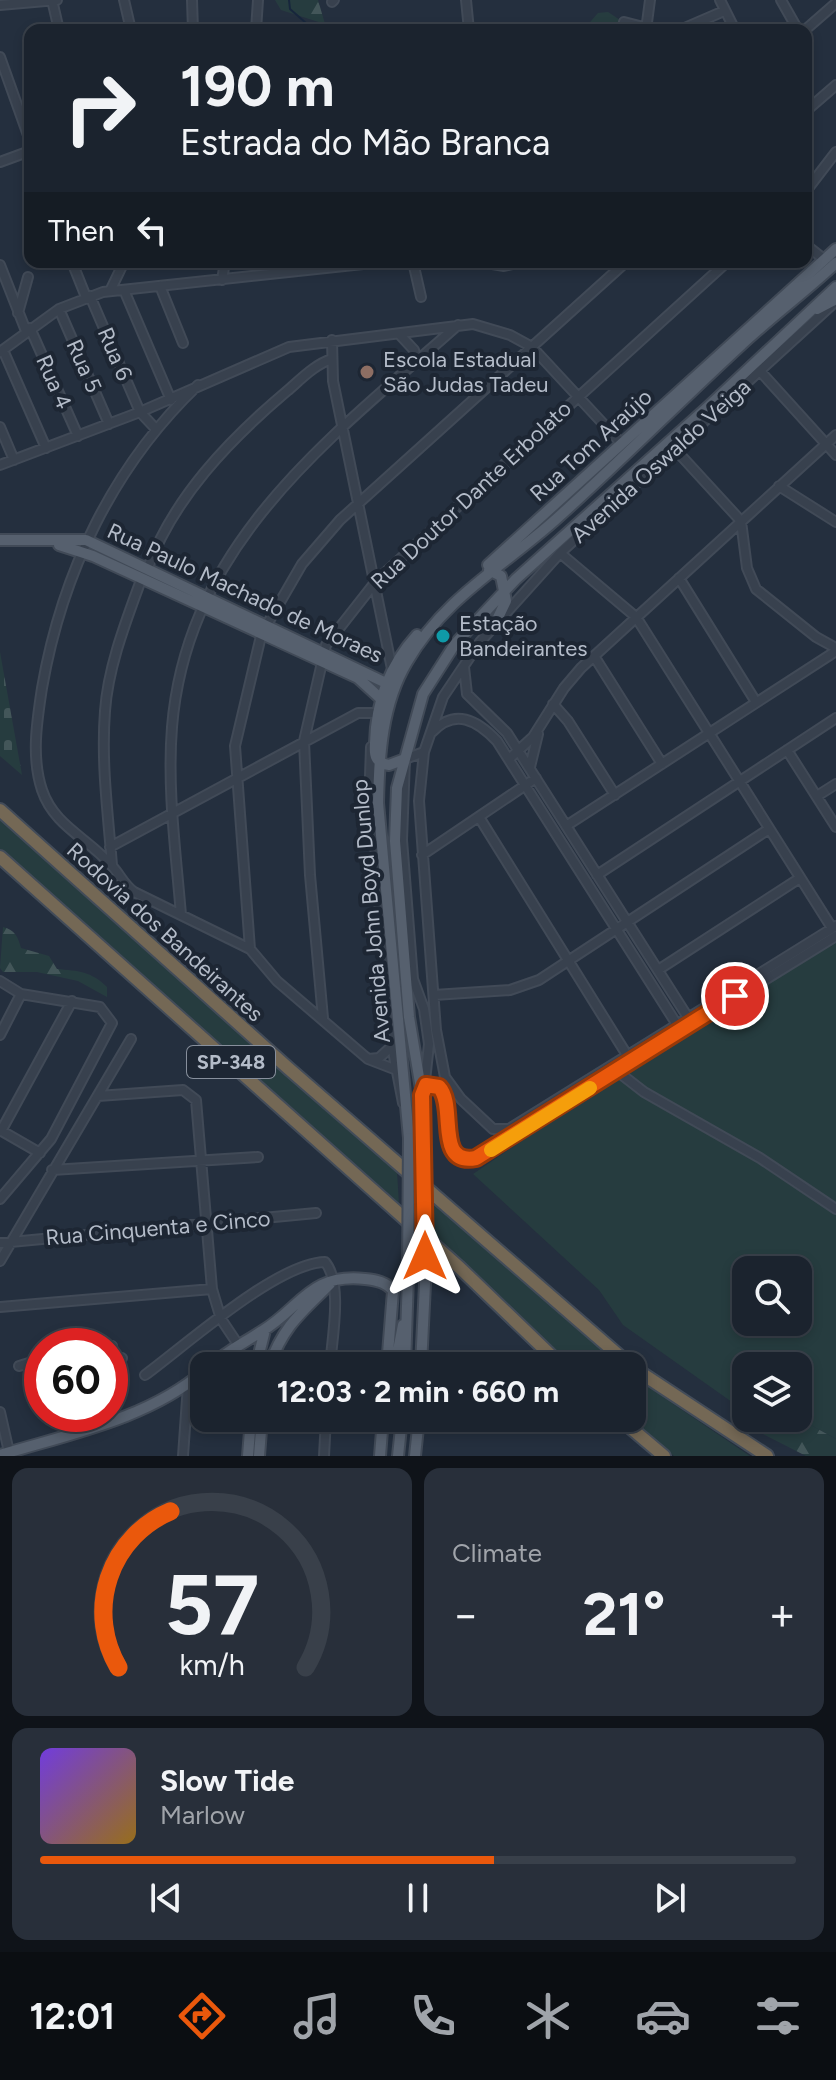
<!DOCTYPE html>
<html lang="en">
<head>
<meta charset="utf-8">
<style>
	body { margin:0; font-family:Figtree,sans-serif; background:#282f3a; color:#f1f3f6; height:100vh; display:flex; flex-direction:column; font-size:30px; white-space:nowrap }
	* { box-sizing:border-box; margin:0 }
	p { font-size:26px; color:#a0a4aa }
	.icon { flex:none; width:44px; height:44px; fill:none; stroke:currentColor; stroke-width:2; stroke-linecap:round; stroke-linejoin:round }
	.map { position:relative; height:1456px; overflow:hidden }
	.side { display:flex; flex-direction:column; gap:12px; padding:12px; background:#0f1319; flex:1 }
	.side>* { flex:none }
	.top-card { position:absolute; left:24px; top:24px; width:788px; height:244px; border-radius:16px; box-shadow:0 4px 12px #0003,0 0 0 2px #39404a; background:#1b232e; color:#f1f3f6; overflow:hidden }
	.tools { position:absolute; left:732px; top:1256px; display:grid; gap:16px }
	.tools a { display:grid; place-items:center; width:80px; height:80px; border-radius:16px; background:#1b232e; box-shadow:0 4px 12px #0003,0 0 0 2px #39404a; font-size:40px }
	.speed { position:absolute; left:24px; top:1328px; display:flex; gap:16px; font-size:40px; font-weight:700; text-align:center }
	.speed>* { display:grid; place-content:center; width:104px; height:104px; border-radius:50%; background:#1b232e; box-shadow:0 4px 12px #0003,0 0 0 2px #39404a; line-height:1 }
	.speed .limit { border:12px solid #d22; background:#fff; color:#111 }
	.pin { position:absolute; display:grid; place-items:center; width:68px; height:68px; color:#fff; margin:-34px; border:4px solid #fff; border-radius:50%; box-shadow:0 2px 8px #0007 }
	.me { position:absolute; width:88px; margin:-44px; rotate:0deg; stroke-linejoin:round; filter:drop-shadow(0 0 6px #0008) }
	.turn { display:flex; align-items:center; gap:28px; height:168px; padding:0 24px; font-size:36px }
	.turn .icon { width:104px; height:104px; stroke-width:2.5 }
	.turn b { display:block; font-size:56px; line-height:68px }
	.then { display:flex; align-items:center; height:76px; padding:0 24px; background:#0003; gap:16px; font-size:30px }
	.big { font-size:60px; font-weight:700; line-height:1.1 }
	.side .card { flex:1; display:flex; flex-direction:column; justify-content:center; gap:12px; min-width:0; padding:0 28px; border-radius:16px; background:#282f3a }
	.side .dial { align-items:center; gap:0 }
	.dial svg { height:208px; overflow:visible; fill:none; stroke:#39404a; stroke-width:7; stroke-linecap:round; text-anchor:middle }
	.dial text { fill:#f1f3f6; stroke:none }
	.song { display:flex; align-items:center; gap:24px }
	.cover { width:96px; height:96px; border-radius:12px; background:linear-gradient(135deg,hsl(260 70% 55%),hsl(40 70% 35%)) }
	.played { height:8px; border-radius:4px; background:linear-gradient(90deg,#ea580c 60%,#39404a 60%) }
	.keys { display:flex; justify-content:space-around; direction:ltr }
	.heat { display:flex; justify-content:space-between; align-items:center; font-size:44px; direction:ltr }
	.side .tiles { flex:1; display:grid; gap:12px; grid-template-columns:1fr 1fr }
	.card:last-child { grid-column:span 2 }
	.trip { position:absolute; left:190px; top:1352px; width:456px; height:80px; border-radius:16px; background:#1b232e; box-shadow:0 4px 12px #0003,0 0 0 2px #39404a; font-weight:700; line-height:80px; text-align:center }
	.tab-bar { display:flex; height:128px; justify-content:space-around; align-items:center; background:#0b0e12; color:#a0a4aa }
	.tab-bar .icon { width:56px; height:56px }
	.tab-bar .current { color:#ea580c }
	.tab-bar b { font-size:36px; color:#f1f3f6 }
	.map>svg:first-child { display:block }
	.green { fill:#263c3f; fill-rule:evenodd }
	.forest { fill:url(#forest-firs) }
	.cemetery { fill:url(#cemetery-stones) }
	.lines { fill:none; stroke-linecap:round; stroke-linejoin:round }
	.stream { stroke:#17263c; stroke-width:2 }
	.minor-casing { stroke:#414a57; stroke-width:12 }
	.major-casing { stroke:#414a57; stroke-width:14 }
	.highway-casing { stroke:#434c59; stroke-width:16 }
	.minor { stroke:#38414e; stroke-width:8 }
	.major { stroke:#56606e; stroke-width:10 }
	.highway { stroke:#746855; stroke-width:12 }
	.major-bridge-casing { stroke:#414a57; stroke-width:14; stroke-linecap:butt }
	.major-bridge { stroke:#56606e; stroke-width:10 }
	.route-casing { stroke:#983908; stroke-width:20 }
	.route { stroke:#ea580c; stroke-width:14 }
	.slow { stroke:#f59e0b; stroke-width:14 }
	.education-dot { fill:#8d6e63; stroke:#1d2633; stroke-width:3 }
	.culture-dot { fill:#0f9aa8; stroke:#1d2633; stroke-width:3 }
	.labels { text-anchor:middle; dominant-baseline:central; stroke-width:8; stroke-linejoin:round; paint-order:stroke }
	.shield { fill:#1d2633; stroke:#878f9c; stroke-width:2 }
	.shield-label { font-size:20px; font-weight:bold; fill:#b4bcc9 }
	.street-label { font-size:22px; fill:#b4bcc9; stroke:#1d2633 }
	.poi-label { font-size:22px; fill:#b4bcc9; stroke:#1d2633; text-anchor:start }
</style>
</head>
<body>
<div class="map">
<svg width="836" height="1456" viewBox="0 0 836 1456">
	<defs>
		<pattern id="forest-firs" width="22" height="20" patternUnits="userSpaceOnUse" patternTransform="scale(2)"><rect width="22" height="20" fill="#263c3f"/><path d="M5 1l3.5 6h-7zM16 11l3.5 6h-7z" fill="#435659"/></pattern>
		<pattern id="cemetery-stones" width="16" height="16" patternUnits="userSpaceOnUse" patternTransform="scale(2)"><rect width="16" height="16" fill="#263c3f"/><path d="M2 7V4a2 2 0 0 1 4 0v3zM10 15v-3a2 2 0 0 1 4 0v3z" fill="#435659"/></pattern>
	</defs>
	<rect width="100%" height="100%" fill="#242f3e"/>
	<path class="green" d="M0,818L397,1172L399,1203L0,850Z
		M836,941V1439L798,1418V1366H746V1412L623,1325L599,1290L473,1174L626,1070ZM746,1270H798V1322H746Z
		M414,1186L620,1366H573L414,1215Z
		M632,1376L750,1456H674L630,1418Z"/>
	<path class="forest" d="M275,0H318L325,24L281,10Z
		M608,12L623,22L627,30H554L559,23L585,28L598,13Z
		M3,927C15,930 18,937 21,948L49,956L57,969C78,971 91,971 107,987V997L78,981L37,972H3L0,968Z
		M798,1418L836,1439V1456H806L734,1419Z"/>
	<path class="cemetery" d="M0,652L22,775L0,756Z"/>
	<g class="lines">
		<path class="stream" d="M289,0L290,9L314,30"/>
		<g class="minor-casing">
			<path id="minor" d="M52,0L59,30
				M124,0L131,30
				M192,0L193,30
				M466,0L469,30
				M720,0L735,30
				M781,0L798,30
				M332,2L334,0
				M0,5L57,0
				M624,22L655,30
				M256,30L258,0
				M646,30L650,0
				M680,30L724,11
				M805,30L836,3
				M0,57L30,141
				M806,111L836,85
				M0,162L30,151
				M806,191L836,152
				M806,245L825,260
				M72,262L86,297
				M413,262L421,297
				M481,262L504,266L521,262
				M0,265L26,331
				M222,280L225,262
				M160,286L183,343
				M124,290L171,400
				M110,291L124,262
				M90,296L140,412L155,428
				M835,302L560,553L480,642L443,697L424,752L419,801L436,1030L445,1077L461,1099L493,1129H509L836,926
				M59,309L109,424
				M18,313L28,277
				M30,328L78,436
				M400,335L414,350L417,362
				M332,340L333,381L392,669
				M3,350L46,448
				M0,352L59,309L103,292L382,262
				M760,371L836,455
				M198,385C113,466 62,573 42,688C37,721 31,757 42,790C54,826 88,838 111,865C120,874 123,884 134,892L250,949L277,981L368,1059L394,1069
				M0,427L14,460
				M674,448L741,521L747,568L756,589L816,637L836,648
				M0,465L140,412L289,347L473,324L510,335L532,347L622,444
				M779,486L836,522
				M560,553L636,617L832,928
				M147,570C173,498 229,440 287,391C300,380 315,364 332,359
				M679,578L756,702
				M265,628L302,564L340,520L626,262
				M594,656L662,764
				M464,667L467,694L507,733L687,1016
				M553,704L568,721L615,795
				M432,732C455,708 477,720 497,741L676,1023
				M371,747L370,776L388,1025L403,1103
				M787,750L836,827
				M509,759L533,737L564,688L581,668L836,435
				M530,767L538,734
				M817,796L836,784
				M479,817L627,1055
				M566,826L836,651
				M110,847L358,713H377
				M422,855L536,778
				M112,865C108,813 101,763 105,711C108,667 126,621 141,580
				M597,875L836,718
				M181,915C176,853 167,789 172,727C187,543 330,438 458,325
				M250,949L235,746L261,636
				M658,970L800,878
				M0,981L21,994L100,1007L112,1023L51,1139L0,1199
				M434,995L510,990L539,980L769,829
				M323,1018L310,875L304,741L326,645L377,580L727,262
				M0,1035L21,994
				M368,1059L379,1058L391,1047
				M617,1071L644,1092L760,1158L836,1209
				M426,1085L439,1087C457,1106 434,1167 476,1158L836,936
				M424,1090L429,1044L424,1009L413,979L402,840L405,759L424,752
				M98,1096L183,1090L196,1100L212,1289L221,1319L237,1343
				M0,1130L40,1153
				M1,1131L72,1001
				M52,1170L258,1157
				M0,1243L316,1213
				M0,1261L131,1039
				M0,1307L212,1289
				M110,1347L112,1346
				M110,1362L122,1358
				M19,1366L42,1359
				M145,1375C186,1345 277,1263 325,1262C343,1283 332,1339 330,1366
				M0,1412L9,1452
				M93,1414L96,1426
				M183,1456L188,1385
				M324,1456L326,1418"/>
		</g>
		<g class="major-casing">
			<path id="major" d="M817,309L836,299
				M0,540H86L386,683
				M59,545L93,556L358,678L380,698
				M488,565L836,249
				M489,570L501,576L506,601L493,628
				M405,759L389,765C375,763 374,755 375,743C376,701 389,666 417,635
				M409,1138L378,803C379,755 382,704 407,662C444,598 501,568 554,521C618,464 677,404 740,346C771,317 805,292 836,263
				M425,1144L422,1095L409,1017L395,841L397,788L423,694L455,644L516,579L709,406L836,287
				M210,1366C227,1351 244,1343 262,1331C301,1308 309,1273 365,1279C376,1280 387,1282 393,1291L387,1366
				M256,1366L265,1330
				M269,1366C284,1325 301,1313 330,1284
				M395,1366L403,1325
				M405,1366L408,1276
				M421,1366L425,1284
				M0,1455C69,1434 148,1419 204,1371
				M248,1456L251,1418
				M259,1456L262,1418
				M380,1456L383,1418
				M398,1456L402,1418
				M415,1456L419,1418"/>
		</g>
		<g class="highway-casing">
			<path id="highway" d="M0,810L288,1068L631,1366
				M0,857L460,1268L562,1366
				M632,1367L767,1456
				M619,1418L664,1456"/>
		</g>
		<use href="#minor" class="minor"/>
		<use href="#major" class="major"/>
		<use href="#highway" class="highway"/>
		<g class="major-bridge-casing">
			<path id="major-bridge" d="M425,1144V1284
				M408,1276L409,1138"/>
		</g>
		<use href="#major-bridge" class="major-bridge"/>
	</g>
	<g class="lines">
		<g class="route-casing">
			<path id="route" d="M425,1256L422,1095L426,1085L439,1087C457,1106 434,1166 476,1158L735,996"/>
		</g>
		<use href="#route" class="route"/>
		<path class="slow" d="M491,1150L590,1088"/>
	</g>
	<circle class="education-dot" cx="367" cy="372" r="8"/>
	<circle class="culture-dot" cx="443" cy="636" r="8"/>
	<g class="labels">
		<rect class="shield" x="187" y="1046" width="88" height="32" rx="6"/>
		<g class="shield-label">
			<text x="231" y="1062">SP-348</text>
		</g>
		<g class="street-label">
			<text transform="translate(115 354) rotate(67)">Rua 6</text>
			<text transform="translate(84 366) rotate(66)">Rua 5</text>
			<text transform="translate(54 382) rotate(66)">Rua 4</text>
			<text transform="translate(591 445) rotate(-42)">Rua Tom Araújo</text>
			<text transform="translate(661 461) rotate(-42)">Avenida Oswaldo Veiga</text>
			<text transform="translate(471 495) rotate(-43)">Rua Doutor Dante Erbolato</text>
			<text transform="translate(245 593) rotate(25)">Rua Paulo Machado de Moraes</text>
			<text transform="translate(371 911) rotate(-95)">Avenida John Boyd Dunlop</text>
			<text transform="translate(165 932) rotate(42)">Rodovia dos Bandeirantes</text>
			<text transform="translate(158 1228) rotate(-5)">Rua Cinquenta e Cinco</text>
		</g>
		<g class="poi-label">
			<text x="383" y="359">Escola Estadual<tspan x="383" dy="25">São Judas Tadeu</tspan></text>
			<text x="459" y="623">Estação<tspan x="459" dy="25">Bandeirantes</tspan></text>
		</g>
	</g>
</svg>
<div class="tools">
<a><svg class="icon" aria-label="search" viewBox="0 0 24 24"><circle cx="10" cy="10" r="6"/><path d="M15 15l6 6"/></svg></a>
<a><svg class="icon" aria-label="layers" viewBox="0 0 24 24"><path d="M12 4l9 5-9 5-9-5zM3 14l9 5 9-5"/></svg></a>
</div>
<div class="speed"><div class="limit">60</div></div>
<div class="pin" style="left:735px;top:996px;background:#d93025"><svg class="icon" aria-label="arrive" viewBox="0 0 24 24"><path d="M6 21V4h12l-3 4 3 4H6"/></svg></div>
<svg class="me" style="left:425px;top:1256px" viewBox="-20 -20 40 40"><path d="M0-17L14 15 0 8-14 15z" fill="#ea580c" stroke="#fff" stroke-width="4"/></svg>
<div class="trip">12:03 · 2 min · 660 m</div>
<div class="top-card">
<div class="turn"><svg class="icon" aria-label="right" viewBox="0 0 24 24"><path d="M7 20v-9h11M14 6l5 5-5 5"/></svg><div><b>190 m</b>Estrada do Mão Branca</div></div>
<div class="then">Then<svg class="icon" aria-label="left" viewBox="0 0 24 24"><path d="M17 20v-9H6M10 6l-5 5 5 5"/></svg></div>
</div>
</div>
<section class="side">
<div class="tiles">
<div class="card dial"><svg viewBox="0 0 100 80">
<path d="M14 69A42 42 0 1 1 86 69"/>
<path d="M14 69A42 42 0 0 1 34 9" stroke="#ea580c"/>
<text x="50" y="56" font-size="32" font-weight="700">57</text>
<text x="50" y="72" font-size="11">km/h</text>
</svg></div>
<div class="card"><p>Climate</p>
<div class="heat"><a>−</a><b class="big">21°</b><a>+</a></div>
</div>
<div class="card">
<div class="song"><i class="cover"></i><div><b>Slow Tide</b><p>Marlow</p></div></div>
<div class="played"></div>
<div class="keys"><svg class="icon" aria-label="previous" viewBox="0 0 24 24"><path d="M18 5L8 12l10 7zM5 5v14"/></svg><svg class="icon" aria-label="pause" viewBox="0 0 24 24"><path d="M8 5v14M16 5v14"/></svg><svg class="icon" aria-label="next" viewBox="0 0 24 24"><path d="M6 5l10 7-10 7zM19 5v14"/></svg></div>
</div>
</div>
</section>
<nav class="tab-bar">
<b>12:01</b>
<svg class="icon current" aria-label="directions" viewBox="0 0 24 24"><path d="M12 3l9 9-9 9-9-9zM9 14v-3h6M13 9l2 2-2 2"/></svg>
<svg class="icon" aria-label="music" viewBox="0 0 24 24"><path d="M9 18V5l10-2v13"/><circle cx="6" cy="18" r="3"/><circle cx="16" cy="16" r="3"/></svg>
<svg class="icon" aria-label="phone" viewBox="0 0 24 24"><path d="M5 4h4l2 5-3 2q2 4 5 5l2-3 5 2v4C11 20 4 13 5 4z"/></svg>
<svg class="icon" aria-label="climate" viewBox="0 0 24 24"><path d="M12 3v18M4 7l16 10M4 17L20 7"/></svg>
<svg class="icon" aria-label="car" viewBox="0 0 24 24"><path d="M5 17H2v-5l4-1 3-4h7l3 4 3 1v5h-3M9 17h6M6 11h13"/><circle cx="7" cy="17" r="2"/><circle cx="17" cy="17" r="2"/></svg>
<svg class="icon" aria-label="filters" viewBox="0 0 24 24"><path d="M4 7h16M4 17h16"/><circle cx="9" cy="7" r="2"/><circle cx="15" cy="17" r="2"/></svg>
</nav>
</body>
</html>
